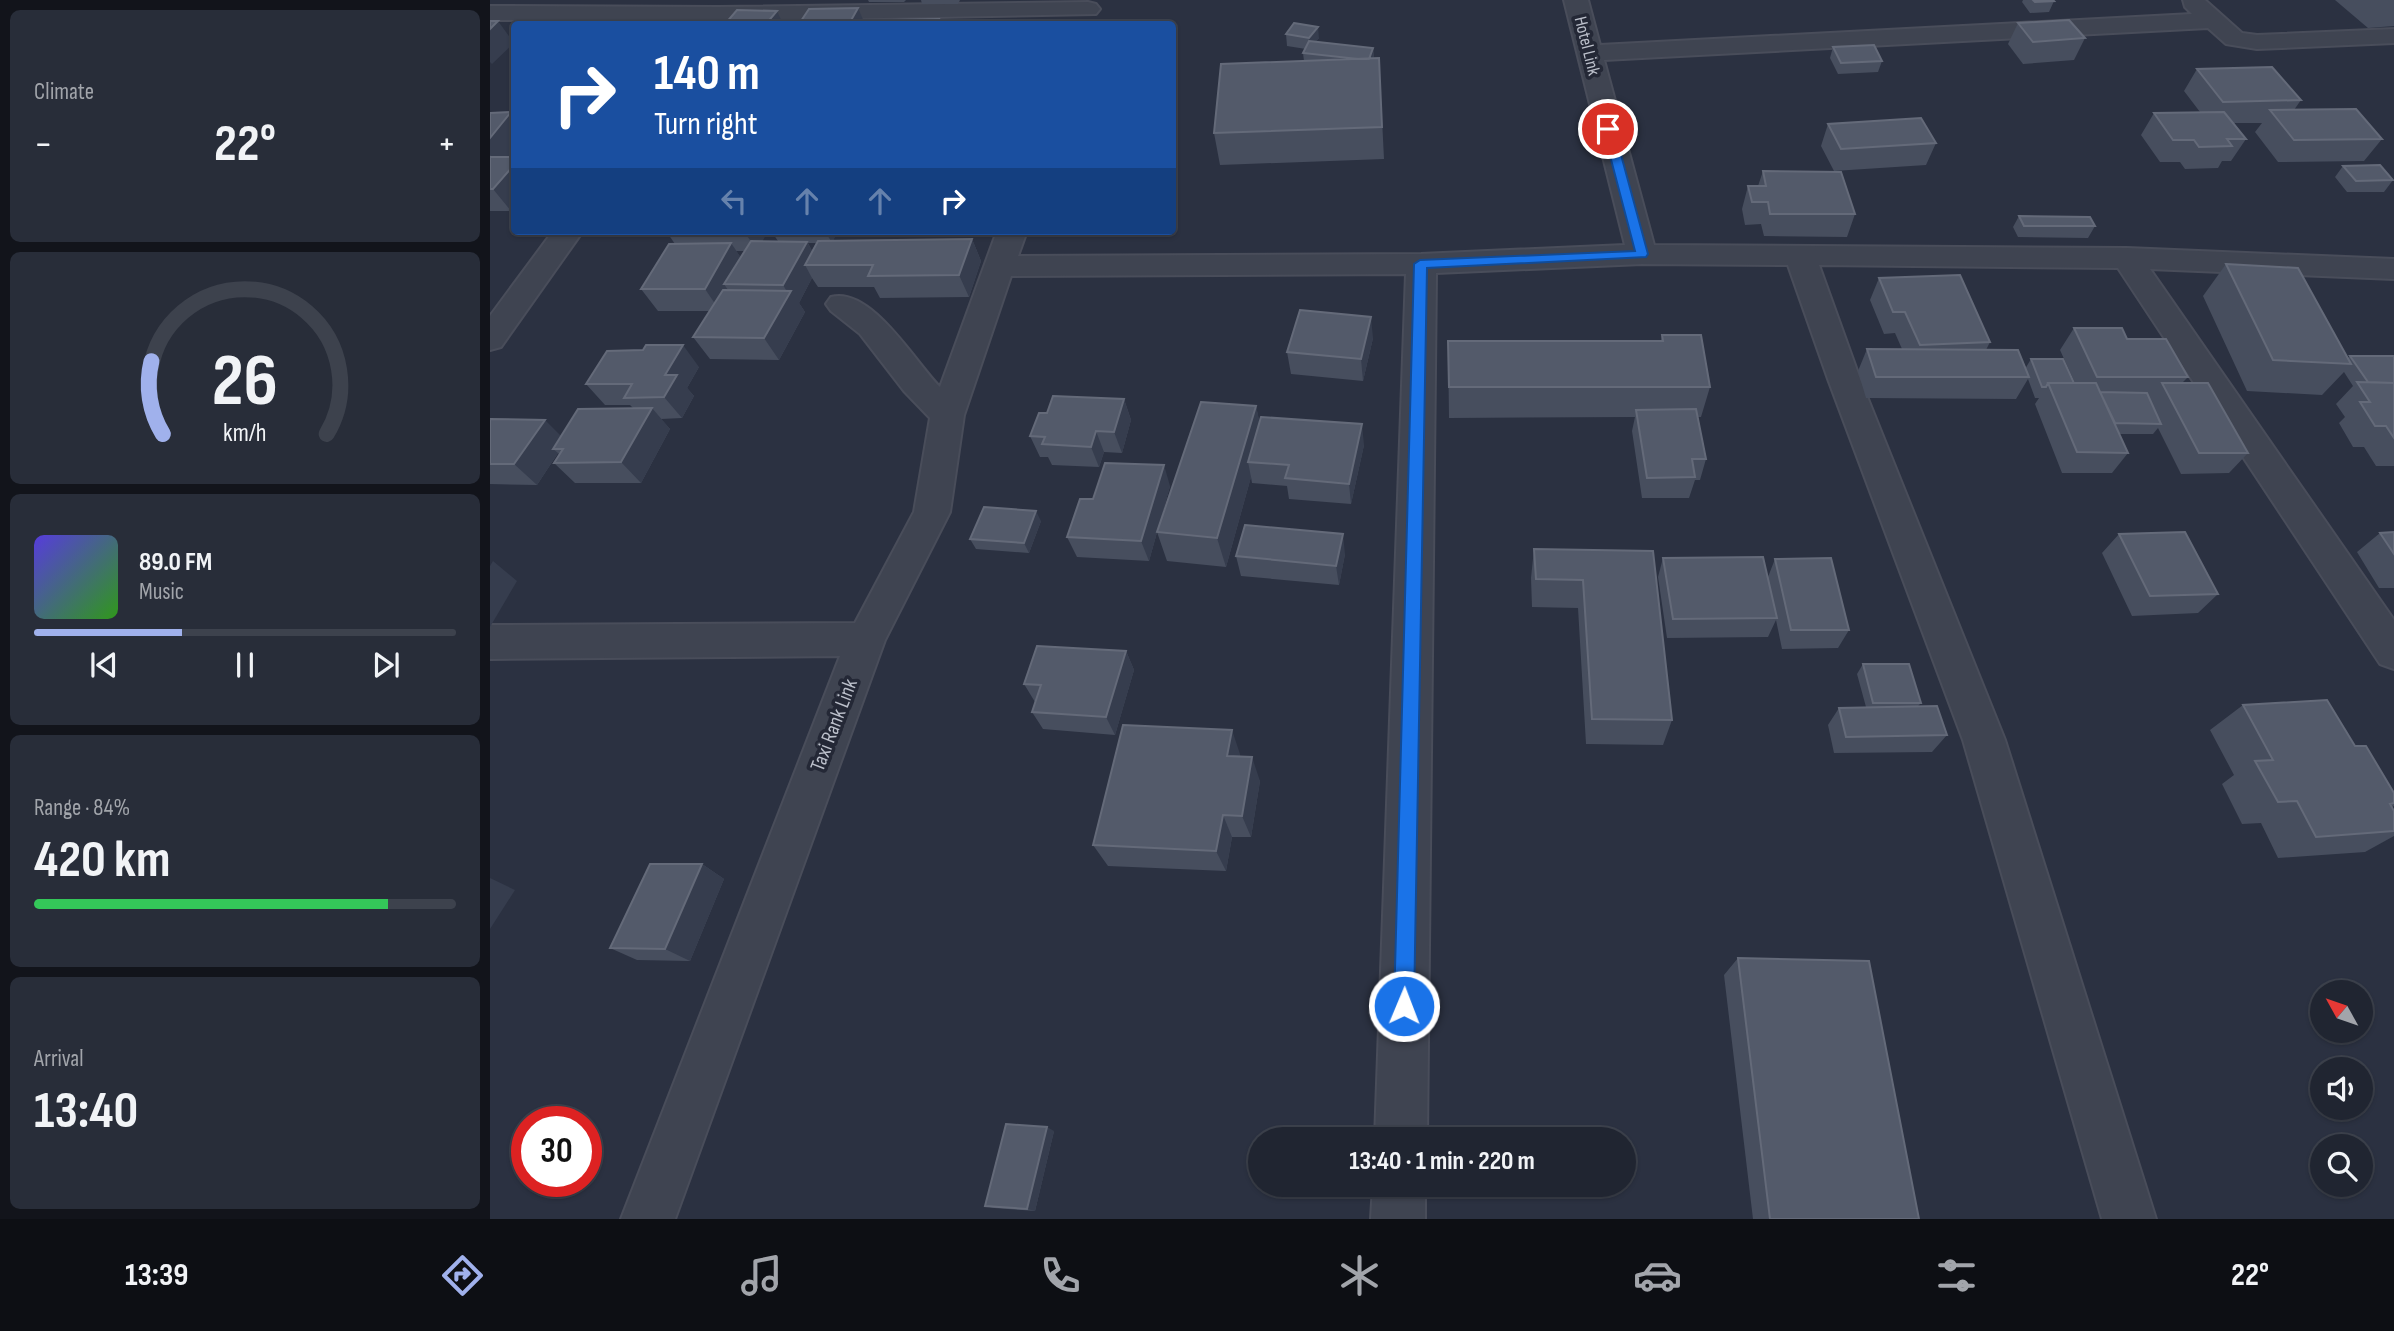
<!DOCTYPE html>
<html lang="en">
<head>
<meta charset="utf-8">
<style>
	body { margin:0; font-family:"Sofia Sans Condensed",sans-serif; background:#282d39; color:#f1f3f6; height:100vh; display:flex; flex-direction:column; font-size:26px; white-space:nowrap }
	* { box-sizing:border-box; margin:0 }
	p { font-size:23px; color:#a2a5ab }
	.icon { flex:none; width:38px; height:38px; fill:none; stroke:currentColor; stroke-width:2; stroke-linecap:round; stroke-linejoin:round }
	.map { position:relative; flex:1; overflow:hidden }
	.side { display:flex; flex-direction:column; gap:10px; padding:10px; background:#12141b; width:490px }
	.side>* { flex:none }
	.top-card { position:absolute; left:21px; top:21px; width:665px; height:214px; border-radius:7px; box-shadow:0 2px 5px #0004,0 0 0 2px #3d424d; background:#1a4fa0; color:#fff; overflow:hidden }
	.needle { width:46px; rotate:310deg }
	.buttons { position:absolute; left:1820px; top:980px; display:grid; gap:14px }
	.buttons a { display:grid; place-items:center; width:63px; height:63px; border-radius:50%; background:#202531; box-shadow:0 2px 5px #0004,0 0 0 2px #3d424d; font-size:35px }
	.speed { position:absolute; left:21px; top:1106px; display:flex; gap:14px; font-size:35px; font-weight:700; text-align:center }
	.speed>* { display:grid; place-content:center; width:91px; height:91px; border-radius:50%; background:#202531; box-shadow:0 2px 5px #0004,0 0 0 2px #3d424d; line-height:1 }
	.speed .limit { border:10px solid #d22; background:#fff; color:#111 }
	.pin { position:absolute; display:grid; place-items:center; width:60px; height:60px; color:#fff; margin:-30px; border:4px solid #fff; border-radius:50%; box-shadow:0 2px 7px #0007 }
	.me { position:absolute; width:77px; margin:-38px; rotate:1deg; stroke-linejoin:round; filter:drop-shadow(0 0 5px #0008) }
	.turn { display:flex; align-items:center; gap:24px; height:147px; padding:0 28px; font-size:32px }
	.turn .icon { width:91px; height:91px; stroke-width:2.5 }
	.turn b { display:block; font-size:49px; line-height:60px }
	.lanes { display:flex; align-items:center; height:66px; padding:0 28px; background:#0003; justify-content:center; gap:35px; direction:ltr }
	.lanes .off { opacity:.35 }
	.big { font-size:52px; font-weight:700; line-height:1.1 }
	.side .widget { flex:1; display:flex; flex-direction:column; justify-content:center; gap:10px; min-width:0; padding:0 24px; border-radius:10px; background:#282d39 }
	.side .dial { align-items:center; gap:0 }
	.dial svg { height:182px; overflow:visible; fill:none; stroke:#3d424d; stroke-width:7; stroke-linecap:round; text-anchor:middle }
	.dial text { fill:#f1f3f6; stroke:none }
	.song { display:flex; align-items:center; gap:21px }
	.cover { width:84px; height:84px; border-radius:10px; background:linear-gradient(135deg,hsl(250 70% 55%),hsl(110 70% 35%)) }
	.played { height:7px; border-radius:4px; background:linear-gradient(90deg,#a0b1ec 35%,#3d424d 35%) }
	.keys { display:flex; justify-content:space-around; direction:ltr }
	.heat { display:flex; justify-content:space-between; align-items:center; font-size:38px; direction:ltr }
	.charge { height:10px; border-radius:5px; background:linear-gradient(90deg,#34c759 84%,#3d424d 0) }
	.trip { position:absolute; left:758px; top:1127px; width:388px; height:70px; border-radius:35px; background:#202531; box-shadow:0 2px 5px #0004,0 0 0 2px #3d424d; font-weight:700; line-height:70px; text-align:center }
	.tab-bar { display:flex; height:112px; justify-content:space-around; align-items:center; background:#0d0f14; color:#a2a5ab }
	.tab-bar .icon { width:49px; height:49px }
	.tab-bar .current { color:#a0b1ec }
	.tab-bar b { font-size:32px; color:#f1f3f6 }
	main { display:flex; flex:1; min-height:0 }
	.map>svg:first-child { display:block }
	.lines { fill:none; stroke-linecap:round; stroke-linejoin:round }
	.minor-casing { stroke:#494d5a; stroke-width:4 }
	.minor { fill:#3f4451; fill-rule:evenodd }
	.wall { fill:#474e5e; fill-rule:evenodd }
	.shaded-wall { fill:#363d4e }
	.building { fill:#535a6a; stroke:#646a79; stroke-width:2 }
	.route { fill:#1a73e8; stroke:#114b97; stroke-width:2 }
	.labels { text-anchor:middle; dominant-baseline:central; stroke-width:7; stroke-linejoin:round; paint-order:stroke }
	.far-street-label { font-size:18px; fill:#bcc0cb; stroke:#242836 }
	.street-label { font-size:21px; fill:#bcc0cb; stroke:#242836 }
</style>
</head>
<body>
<main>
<section class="side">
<div class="widget"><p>Climate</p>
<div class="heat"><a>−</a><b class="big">22°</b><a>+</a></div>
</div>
<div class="widget dial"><svg viewBox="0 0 100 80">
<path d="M14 69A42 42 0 1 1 86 69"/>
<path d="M14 69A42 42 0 0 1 9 37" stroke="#a0b1ec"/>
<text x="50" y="56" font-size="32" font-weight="700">26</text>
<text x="50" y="72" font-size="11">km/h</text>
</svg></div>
<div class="widget">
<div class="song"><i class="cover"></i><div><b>89.0 FM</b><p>Music</p></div></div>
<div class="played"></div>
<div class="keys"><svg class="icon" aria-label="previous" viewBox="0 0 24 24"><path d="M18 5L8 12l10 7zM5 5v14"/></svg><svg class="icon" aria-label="pause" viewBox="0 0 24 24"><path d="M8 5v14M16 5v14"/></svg><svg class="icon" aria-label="next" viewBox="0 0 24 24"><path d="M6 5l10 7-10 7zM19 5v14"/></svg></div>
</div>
<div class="widget"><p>Range · 84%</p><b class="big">420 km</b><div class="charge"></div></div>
<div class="widget"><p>Arrival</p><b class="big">13:40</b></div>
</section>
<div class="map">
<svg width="1904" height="1219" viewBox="0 0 1904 1219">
	<rect width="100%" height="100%" fill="#2b3141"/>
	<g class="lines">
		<g class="minor-casing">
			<path id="minor" d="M1074,0H1098L1110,45L1702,14L1695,7L1693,0H1715L1752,33L1767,35L1904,29V43L1767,49L1736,44L1718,28L1114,60L1164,245L1637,248L1904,259V279L1660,269L1904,620V669L1890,664L1628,268L1329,265L1370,379L1515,740L1666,1219H1612L1473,740L1338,379L1298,265L1152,264L946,273L937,1139H885L916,274L521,276L474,415L460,512L395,640L185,1219H131L350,656L0,659V625L365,623L424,512L440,418L414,391L370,334L341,311L336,304L341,297C381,286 425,362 450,387L507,231H537L528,256L931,254L1135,245Z
				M598,2L606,4L610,9L606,14L228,21L0,20V6L228,7Z
				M63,231H93L11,347L0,350V316Z
				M883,1185H935V1219H881Z"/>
		</g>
		<use href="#minor" class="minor"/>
	</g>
	<path class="wall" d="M378,0H416L414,2H379Z
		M431,0H470L468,4H432Z
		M1533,0H1563L1564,1L1559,12L1540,13L1532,2Z
		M1845,0H1904V26L1878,28Z
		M1528,23L1595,38L1584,60L1533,64L1518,44Z
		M796,34L829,38L825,42L883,48L884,59L889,58L894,159L730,165L724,133L814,61L813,53L816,49L797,46Z
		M1343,47L1392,61L1388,72L1348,74L1340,58Z
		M1707,69L1811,100L1804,110L1892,139L1874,161L1788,162L1765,132L1772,123H1744L1756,139L1741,161H1732L1728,168L1695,169L1690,162H1670L1651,135L1664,113L1710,112L1694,91Z
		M21,112L24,117V151L20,157H24V207L21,211H0V113Z
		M1338,124L1446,143L1436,165L1344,171L1331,146Z
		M1853,166L1903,180L1894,192H1857L1845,177Z
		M1273,171L1365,214L1357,237L1274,236L1271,224L1255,225L1252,209L1258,186H1268Z
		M1529,216L1605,226L1598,238L1528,237L1523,227Z
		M176,231H278L272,241H288L281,231H348L343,240L482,239L491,261L479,297L390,298L384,287H328L322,278L309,303L315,312L289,360L220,359L203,337L220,311H168L151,289L185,244ZM318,243H326L322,251ZM246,251H255L251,258Z
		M1736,264L1858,358L1860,356H1904V466H1886L1874,447H1863L1849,423L1855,417L1846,404L1863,386L1854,372L1832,395L1757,391L1713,296Z
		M1389,278L1500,342L1496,350L1535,369L1541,359L1584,383H1585L1570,350L1584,328L1637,339L1698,377L1692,383L1758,453L1739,473L1691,474L1668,428L1663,434H1629L1638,453L1622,473H1572L1545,404L1549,398H1545L1538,379L1526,399L1376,398L1368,371L1377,349H1412L1405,333L1394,334L1380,300Z
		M1172,335L1220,387L1211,417H1208L1216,459L1210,480H1205L1199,498H1152L1142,431L1145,417L959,418L958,341H1171Z
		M883,338L873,381L801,374L797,352Z
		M209,367L197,388L204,396L192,418L171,419L180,429L151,483H85L64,463L69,454L68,453L47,485L0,484V419L71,436L143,408L140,405H115L96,384Z
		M634,399L641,420L632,453L614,452L609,467L562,465L558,457H550L540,436L557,413Z
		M766,406L769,421L874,445L861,504L799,499L797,486L762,483L761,477L736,567L677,561L667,532Z
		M680,486L659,561L587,557L577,537L603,499Z
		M551,521L539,553L486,549L480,539Z
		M1904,532V588H1889L1867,552L1890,533Z
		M1629,534L1728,594L1708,613L1642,616L1612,553Z
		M1044,549L1163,551L1182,720L1173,745L1096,744L1088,608L1042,607L1041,578Z
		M855,554L849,585L751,576L746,556Z
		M1173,558L1278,577L1285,559L1359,630L1348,648L1292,649L1286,620L1278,637L1177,638L1168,577Z
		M636,651L644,670L625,735L553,729L542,712L545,702L534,684Z
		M1373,664L1431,703L1428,706L1457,735L1442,752L1344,753L1338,725L1349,708L1376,707L1367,674Z
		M1753,705L1865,746L1904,793V806L1902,807L1904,811V836L1875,852L1788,858L1771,823L1752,824L1732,784L1744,775L1720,730Z
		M750,754V756L770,781L761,837H742L736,871L618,866L603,845Z
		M212,864L234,879L200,961L147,960L120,948Z
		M1248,958L1429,1219H1263L1234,975Z
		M564,1131L545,1211L504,1208L495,1206Z"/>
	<path class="shaded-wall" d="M368,8L375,24H359Z
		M287,11L293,24H276Z
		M8,21L24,43L2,64L0,62V29Z
		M828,27L829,38L820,49L819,38Z
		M883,48L884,59L878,60Z
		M21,112L24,117V151L11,169L0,155V138Z
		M24,165V207L21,211L3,189Z
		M254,231H278L267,251Z
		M335,231H348L342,243Z
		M482,239L491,261L479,297L469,275Z
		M317,242L330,264L315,265L322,278L309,303L315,312L289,360L274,338L299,295L293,285Z
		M241,243L256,265L234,284L240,293L230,311L215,289Z
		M881,317L883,338L873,381L871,359Z
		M193,345L209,367L197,388L204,396L192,418L174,397L175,375Z
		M634,399L641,420L632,453L624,432Z
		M766,406L773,437L758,462L761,477L736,567L727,538Z
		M162,408L180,429L151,483L131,462Z
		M55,420L76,441L63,449L68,453L47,485L24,464Z
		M872,424L874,445L861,504L859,484Z
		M606,431L614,452L609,467L601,447Z
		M674,465L680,486L659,561L651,541Z
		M546,511L551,521L539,553L534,543Z
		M853,534L855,554L849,585L846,566Z
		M3,561L27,581L0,627V566Z
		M636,651L644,670L625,735L616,717Z
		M742,730L750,754L746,779L737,756Z
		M762,757L770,781L761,837L752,816Z
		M733,815L742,837L736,871L726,851Z
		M212,864L234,879L200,961L175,949Z
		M0,878L25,890L0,929Z
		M557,1127L564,1131L545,1211L537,1209Z"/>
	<path class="building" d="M1543,0H1563L1564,1L1545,2Z
		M368,8L359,24H309L319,9Z
		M247,10L287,11L276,24H235Z
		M449,19L447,24H399L401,20Z
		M1579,20L1595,38L1543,42L1528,23Z
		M0,21H8L0,29Z
		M804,23L828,27L819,38L796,34Z
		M819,41L883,48L879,59H868L813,53Z
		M1384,45L1392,61L1351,63L1343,47Z
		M889,58L892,127L724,133L731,64Z
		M1782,67L1811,100L1733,102L1707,69Z
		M1866,109L1892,139L1804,140L1780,110Z
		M21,112L0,138V113Z
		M1734,112L1756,139H1737L1742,146L1709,147L1704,140H1683L1664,113Z
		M1431,118L1446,143L1351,149L1338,124Z
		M0,157H24V165L3,189H0Z
		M1890,165L1903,180L1866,181L1853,166Z
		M1273,171L1351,172L1365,214H1280L1278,202H1262L1258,186H1276Z
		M1529,216L1600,217L1605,226H1534Z
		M482,239L469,275L378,276L383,265H315L328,241Z
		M261,241L317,242L293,285L234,284Z
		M241,243L215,289H151L179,244Z
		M1736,264L1808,268L1861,364L1783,360Z
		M1470,275L1500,342L1430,345L1415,312H1403L1389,278Z
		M233,290L301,291L274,338L203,337Z
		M810,310L881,317L871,359L797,352Z
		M1584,328H1632L1637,339H1676L1698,377H1607Z
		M1172,335H1211L1220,387H959L958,341H1173Z
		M156,345H193L175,375H187L174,397L134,398L142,384H96L117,351L153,350Z
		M1377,349L1528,350L1539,377H1386Z
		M1860,356H1904V383L1878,382Z
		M1541,359H1573L1584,383H1558L1556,387H1552Z
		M1867,382L1904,383V438L1896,426H1885L1870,402H1880Z
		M1558,383H1606L1638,453L1587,452Z
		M1672,383H1718L1758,453H1709Z
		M1610,392L1657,393L1671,424L1625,423Z
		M563,396L634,399L624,432L606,431L601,447L552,444L555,437L540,436L549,413H557Z
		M711,402L766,406L727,538L667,532Z
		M162,408L131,462L64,463L73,449H63L88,409Z
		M1206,409L1216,459H1202L1205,477L1157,478L1146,410Z
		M771,417L872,424L859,484L795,478L799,465L758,462Z
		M0,419L55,420L24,464H0Z
		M615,463L674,465L651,541L577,537L590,499H603Z
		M494,507L546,511L534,543L480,539Z
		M755,525L853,534L846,566L746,556Z
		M1695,532L1728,594L1660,596L1629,534Z
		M1904,532V554L1890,533Z
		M1044,549L1163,551L1182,720L1102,719L1093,580L1046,579Z
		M1273,557L1287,618L1183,619L1173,558Z
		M1341,558L1359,630H1301L1285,559Z
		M547,646L636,651L616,717L542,712L551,685L534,684Z
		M1373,664H1419L1431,703H1383Z
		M1837,700L1865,746H1876L1904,793V803L1900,804L1904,811V831L1826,837L1807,801L1788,802L1765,761L1783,760L1753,705Z
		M1447,706L1457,735L1356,737L1349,708Z
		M633,725L742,730L737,756L762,757L752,816L733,815L726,851L603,845Z
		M160,864H212L175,949L120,948Z
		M1248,958L1379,961L1429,1219H1280Z
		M516,1124L557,1127L537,1209L495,1206Z"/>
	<path class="route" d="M1114,126L1124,129L1158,254L1156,257L937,268L924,1006L921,1013L914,1016L907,1013L904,1006L924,264L930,260L1145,251L1113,129Z"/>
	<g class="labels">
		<g class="far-street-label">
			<text transform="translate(1097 46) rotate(76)">Hotel Link</text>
		</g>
		<g class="street-label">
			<text transform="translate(344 725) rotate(-69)">Taxi Rank Link</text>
		</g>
	</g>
</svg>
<div class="buttons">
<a><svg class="needle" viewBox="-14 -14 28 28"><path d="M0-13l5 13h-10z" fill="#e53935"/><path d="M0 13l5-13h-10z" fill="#a2a5ab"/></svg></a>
<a><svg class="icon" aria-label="sound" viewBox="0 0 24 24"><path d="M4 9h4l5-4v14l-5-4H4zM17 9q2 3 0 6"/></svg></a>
<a><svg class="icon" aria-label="search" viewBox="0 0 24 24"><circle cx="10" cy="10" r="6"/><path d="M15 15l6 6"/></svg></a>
</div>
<div class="speed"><div class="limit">30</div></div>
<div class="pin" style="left:1118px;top:129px;background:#d93025"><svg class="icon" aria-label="arrive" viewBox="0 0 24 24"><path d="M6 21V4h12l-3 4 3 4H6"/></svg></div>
<svg class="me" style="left:914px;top:1006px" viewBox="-20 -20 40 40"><circle r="17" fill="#1a73e8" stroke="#fff" stroke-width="3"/><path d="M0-11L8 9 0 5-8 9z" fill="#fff"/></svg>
<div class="trip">13:40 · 1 min · 220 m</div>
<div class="top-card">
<div class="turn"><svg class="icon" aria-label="right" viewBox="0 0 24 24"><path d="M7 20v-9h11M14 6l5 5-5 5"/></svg><div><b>140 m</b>Turn right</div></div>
<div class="lanes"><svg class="icon off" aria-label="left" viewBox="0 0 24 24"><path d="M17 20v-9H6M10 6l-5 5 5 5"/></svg><svg class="icon off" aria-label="ahead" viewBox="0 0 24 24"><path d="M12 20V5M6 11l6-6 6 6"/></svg><svg class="icon off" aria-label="ahead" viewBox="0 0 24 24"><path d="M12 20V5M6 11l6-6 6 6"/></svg><svg class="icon" aria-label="right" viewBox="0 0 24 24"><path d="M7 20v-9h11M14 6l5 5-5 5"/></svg></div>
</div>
</div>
</main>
<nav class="tab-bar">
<b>13:39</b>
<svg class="icon current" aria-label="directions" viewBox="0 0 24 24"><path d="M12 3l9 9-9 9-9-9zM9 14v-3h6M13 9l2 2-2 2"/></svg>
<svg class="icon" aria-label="music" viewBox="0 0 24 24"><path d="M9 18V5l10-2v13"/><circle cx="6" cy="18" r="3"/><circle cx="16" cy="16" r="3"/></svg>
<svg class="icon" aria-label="phone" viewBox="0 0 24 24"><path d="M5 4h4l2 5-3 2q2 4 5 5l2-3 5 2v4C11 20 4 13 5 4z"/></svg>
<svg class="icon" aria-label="climate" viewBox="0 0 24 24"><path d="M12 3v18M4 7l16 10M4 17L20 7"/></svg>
<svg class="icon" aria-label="car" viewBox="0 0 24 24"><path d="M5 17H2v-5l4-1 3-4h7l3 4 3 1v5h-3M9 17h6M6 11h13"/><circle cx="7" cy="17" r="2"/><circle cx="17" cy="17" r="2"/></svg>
<svg class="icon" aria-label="filters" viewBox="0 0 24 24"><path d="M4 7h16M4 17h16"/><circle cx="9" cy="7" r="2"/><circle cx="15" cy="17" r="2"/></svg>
<b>22°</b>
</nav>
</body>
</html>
